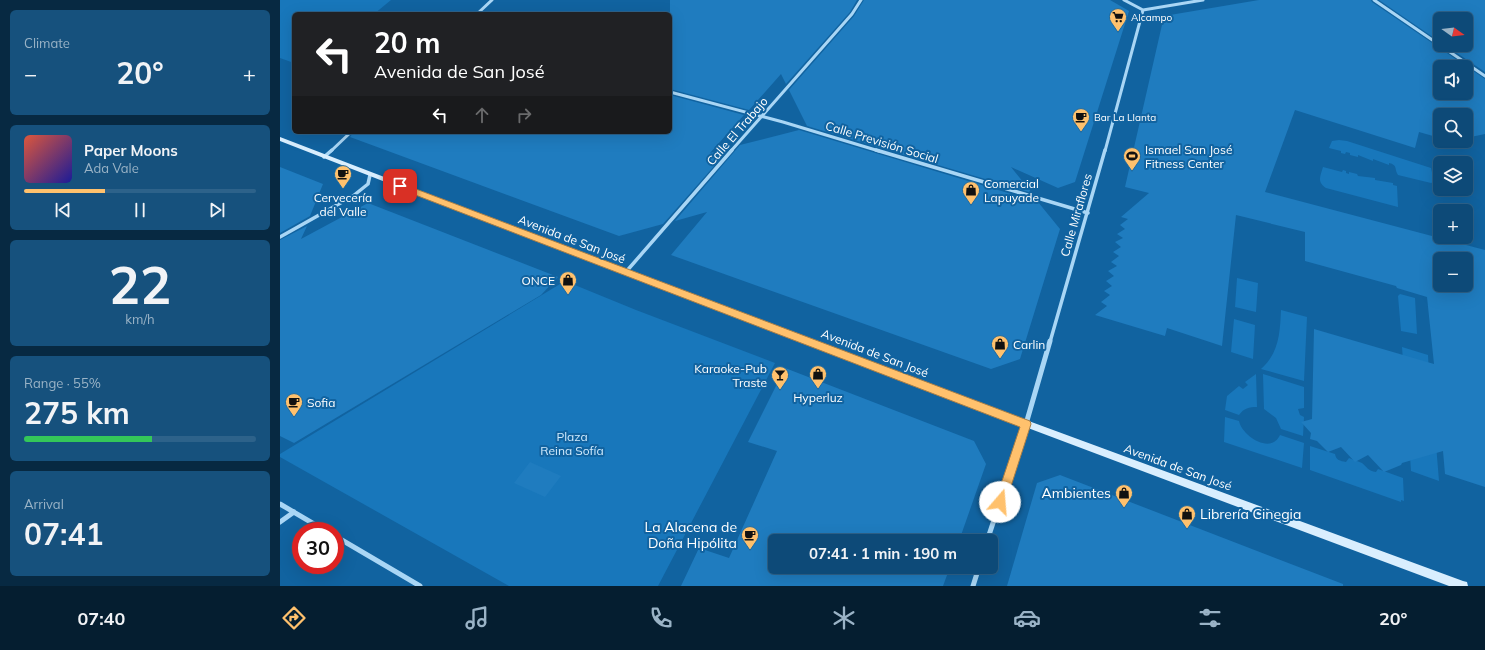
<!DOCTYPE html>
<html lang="en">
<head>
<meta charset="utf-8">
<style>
	body { margin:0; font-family:Mulish,sans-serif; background:#16517d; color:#f1f3f6; height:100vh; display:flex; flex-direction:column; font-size:15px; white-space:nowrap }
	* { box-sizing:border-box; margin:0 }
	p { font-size:13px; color:#9ab3c6 }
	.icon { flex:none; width:22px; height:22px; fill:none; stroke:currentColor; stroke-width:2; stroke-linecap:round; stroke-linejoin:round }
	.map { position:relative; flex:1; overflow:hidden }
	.details { display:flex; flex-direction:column; gap:10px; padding:10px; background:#072942; width:280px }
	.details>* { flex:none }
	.banner { position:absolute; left:12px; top:12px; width:380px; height:122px; border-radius:6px; box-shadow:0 4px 16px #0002,0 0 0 1px #2d628a; background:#202124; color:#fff; overflow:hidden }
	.needle { width:26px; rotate:104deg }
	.fabs { position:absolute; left:1153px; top:12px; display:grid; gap:8px }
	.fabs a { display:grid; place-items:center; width:40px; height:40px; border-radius:6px; background:#0d4a78; box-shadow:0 4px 16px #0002,0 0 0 1px #2d628a; font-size:20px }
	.speed { position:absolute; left:12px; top:522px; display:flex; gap:8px; font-size:20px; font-weight:700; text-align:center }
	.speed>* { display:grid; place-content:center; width:52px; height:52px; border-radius:50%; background:#0d4a78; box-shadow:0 4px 16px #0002,0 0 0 1px #2d628a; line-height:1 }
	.speed .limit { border:6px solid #d22; background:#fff; color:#111 }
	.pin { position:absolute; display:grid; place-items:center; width:34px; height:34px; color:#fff; margin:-17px; border-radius:8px; box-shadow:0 2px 6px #0006 }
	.me { position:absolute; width:44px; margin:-22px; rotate:18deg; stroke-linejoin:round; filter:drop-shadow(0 0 3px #0008) }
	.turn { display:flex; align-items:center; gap:14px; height:84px; padding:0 16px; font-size:18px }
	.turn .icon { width:52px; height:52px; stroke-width:2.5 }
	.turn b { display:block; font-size:28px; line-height:34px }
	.lanes { display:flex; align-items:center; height:38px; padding:0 16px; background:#0003; justify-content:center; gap:20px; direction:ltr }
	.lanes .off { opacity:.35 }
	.big { font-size:30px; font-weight:700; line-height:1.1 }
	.details .widget { flex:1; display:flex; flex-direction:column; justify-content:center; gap:6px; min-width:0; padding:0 14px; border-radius:6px; background:#16517d }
	.details .dial { align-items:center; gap:0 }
	.dial b { font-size:52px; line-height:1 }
	.song { display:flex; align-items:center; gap:12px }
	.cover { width:48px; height:48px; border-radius:6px; background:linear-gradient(135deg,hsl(10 70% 55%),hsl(240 70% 35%)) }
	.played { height:4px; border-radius:2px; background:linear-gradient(90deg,#ffc16d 35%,#2d628a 35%) }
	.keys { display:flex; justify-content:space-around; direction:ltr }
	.heat { display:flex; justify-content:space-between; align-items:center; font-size:22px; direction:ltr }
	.charge { height:6px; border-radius:3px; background:linear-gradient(90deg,#34c759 55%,#2d628a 0) }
	.trip { position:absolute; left:488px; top:534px; width:230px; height:40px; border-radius:6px; background:#0d4a78; box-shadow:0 4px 16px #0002,0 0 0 1px #2d628a; font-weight:700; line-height:40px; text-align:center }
	.tab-bar { display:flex; height:64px; justify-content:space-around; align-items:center; background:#051e30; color:#9ab3c6 }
	.tab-bar .icon { width:28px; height:28px }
	.tab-bar .current { color:#ffc16d }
	.tab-bar b { font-size:18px; color:#f1f3f6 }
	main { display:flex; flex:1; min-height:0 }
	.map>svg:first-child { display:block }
	.green { fill:#1877bb }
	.building { fill:#1f7cbf; fill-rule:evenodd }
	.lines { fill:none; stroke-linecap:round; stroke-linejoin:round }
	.minor-far2 { stroke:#a9d6f5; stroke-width:3 }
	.minor-far1 { stroke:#a9d6f5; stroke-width:3.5 }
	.minor { stroke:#a9d6f5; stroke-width:5 }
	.secondary { fill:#d9eefe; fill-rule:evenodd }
	.route { fill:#ffc16d; stroke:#a67d47 }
	.labels { text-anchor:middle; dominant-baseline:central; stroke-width:4; stroke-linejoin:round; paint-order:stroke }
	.far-poi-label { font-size:10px; fill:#fff; stroke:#1163a0; text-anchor:start }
	.street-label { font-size:12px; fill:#fff; stroke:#1163a0 }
	.poi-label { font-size:12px; fill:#fff; stroke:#1163a0; text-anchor:start }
	.park-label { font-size:12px; fill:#d2ecfe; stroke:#1163a0 }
	.near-poi-label { font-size:14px; fill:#fff; stroke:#1163a0; text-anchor:end }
</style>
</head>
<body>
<main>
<section class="details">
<div class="widget"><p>Climate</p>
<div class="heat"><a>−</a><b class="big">20°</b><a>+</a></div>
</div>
<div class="widget">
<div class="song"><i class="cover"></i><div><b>Paper Moons</b><p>Ada Vale</p></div></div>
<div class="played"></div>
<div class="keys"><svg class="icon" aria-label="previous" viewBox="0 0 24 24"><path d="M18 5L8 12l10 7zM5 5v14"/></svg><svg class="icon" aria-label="pause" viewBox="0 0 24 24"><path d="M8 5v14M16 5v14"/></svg><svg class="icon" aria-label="next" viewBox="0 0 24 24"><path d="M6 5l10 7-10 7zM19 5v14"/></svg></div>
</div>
<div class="widget dial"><b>22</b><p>km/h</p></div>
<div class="widget"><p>Range · 55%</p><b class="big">275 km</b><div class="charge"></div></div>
<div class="widget"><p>Arrival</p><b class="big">07:41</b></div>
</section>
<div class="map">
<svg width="1205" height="586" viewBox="0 0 1205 586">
	<rect width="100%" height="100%" fill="#1163a0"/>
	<path class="green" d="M0,0H111L94,14H14V63L0,58Z
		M1059,140L1067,141L1151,168L1154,182L1151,183L1118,175C1114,169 1118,165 1109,163V165L1093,159V161L1078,155V157L1070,155V153L1066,152L1065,154L1061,153V151L1049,148L1052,141Z
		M1043,167L1062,172L1063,170L1066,171V173L1069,174V172L1077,174L1078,176L1095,178V180L1113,183V185L1117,186L1118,207L1046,188C1037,182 1040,177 1043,167Z
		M957,278L978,283L976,312L955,307Z
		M285,281L356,310L495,363L378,586H229L0,457V454Z
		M1120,294L1135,298L1137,334L1121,331L1118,296Z
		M1001,310L1027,317L1024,381L981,369C999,353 1000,333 1001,310Z
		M954,319L975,325L973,359L951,352Z
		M1122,347L1148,355L1150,397L1125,389Z
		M976,374L977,407C969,407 964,408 959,415L945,410L947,396L959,386L963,389L968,385L965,382Z
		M983,374L1024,387V408L1018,409L1020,415L1024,417L1023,436L1001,429L996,418L984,409Z
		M1127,409L1155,432L1159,481L1131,471Z
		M945,417L959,421C962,436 991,455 1000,435L1024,443L1022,468L944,442Z
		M1030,446L1055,454C1056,460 1060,461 1066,462L1069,458C1073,460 1078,461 1082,463C1087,467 1088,471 1096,472L1098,469L1123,478L1124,501L1121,500V502L1030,470Z"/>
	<path class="building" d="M390,0H577L570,12L506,84L501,74L469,110L390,89Z
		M584,0H830L849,11L795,182L778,188L731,167L752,193L527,126L509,90L574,16Z
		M979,0H1091L1092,2L1205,79V134L1186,138V115H1160V138L1139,132L1135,148L1015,110L985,192L1205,250V487L1165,474L1163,451L1122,463L1121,465L1104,472L1088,455L1075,462L1061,447L1048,452L1037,441L1030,439L1031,433L1021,422L1032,419L1034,329L1154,364L1147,297L1117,288L1116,286L1025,261V232L956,215L942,346L887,328L885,336L815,315L827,306L821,302L830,295L824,291L832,286L826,281L834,276L828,271L837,266L831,262L839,256L833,252L841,247L835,242L843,238L837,234L845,229L840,225L848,219L841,217L869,193L845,187L884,16ZM1160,67H1186V93H1160ZM1160,259H1186V285H1160Z
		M1099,0H1205V72L1165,45H1186V19H1160V42Z
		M390,95L464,115L430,153L450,148L383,224L339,236L70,137L74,132H390Z
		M519,130L758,202L780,229L740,359L711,369L391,255L427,212L395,221L460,145Z
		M0,167L43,184L30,216L0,233Z
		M88,203L278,277L261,295L14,443L0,436V240L27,226L21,239Z
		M505,368L694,441L706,464L679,541H495V567H670L663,586H401L419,548L449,558L497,451L468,442Z
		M250,462L281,476L265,497L234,483Z
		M780,475L1063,584V586H727L757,483Z"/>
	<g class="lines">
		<path class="minor-far2" d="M844,0L863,10
			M1094,0L1205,76
			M863,10L923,0
			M197,14L212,0
			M390,92L503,122L599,151
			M51,151L71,132
			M451,151L572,14L581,0
			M825,151L863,10"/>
		<path class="minor-far1" d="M596,150L808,213
			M44,157L52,150
			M0,237L73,196L88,184L90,175
			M345,273L452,150
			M770,342L825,150"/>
		<path class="minor" d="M0,504L46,531
			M0,522L14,512
			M55,536L140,586
			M707,541L746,424L770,341
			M693,586L699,567"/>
		<path class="secondary" d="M0,137L331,264L746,420L1183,581L1187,582L1188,586H1169C778,440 388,293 0,141Z"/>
	</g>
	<path class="route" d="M120,183L750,421L751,424L725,505L720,507L716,505L715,502L740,427L117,188L116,186Z"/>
	<defs>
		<g id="supermarket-pin" transform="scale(0.9)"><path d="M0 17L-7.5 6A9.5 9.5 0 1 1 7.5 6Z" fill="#ffc16d" stroke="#1163a0"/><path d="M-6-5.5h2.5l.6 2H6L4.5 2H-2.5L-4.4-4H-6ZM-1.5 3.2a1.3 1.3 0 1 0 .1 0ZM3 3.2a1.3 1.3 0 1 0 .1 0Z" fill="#111"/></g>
		<g id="cafe-pin" transform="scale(0.9)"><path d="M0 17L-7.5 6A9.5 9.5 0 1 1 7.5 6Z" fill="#ffc16d" stroke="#1163a0"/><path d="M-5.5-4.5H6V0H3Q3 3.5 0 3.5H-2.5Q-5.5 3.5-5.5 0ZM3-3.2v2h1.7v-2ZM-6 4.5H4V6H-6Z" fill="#111"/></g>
		<g id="stadium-pin" transform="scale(0.9)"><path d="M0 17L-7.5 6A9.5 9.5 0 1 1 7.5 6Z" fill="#ffc16d" stroke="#1163a0"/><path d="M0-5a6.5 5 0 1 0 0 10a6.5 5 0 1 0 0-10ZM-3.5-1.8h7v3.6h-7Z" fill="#111"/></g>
		<g id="shop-pin" transform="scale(0.9)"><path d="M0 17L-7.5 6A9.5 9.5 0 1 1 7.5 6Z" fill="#ffc16d" stroke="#1163a0"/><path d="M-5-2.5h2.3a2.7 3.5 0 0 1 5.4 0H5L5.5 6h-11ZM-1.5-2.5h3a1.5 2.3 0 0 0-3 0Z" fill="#111"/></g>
		<g id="bar-pin" transform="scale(0.9)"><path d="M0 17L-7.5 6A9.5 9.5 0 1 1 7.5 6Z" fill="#ffc16d" stroke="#1163a0"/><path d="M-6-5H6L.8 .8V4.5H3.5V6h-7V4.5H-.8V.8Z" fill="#111"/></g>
	</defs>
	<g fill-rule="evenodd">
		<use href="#supermarket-pin" x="838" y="17"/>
		<use href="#cafe-pin" x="801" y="117"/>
		<use href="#stadium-pin" x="852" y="156"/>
		<use href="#cafe-pin" x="63" y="174"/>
		<use href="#shop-pin" x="691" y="190"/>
		<use href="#shop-pin" x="288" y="280"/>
		<use href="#shop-pin" x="720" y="344"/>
		<use href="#shop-pin" x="538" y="374"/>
		<use href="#bar-pin" x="500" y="375"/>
		<use href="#cafe-pin" x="14" y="402"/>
		<use href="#shop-pin" x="844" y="493"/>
		<use href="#shop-pin" x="907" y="514"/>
		<use href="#cafe-pin" x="470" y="535"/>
	</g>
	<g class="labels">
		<g class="far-poi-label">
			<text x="851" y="17">Alcampo</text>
			<text x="814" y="117">Bar La Llanta</text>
		</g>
		<g class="street-label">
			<text transform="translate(457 131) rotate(-49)">Calle El Trabajo</text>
			<text transform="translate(602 142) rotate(17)">Calle Previsión Social</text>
			<text transform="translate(796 215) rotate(-74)">Calle Miraflores</text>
			<text transform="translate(292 239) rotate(21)">Avenida de San José</text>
			<text transform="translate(595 353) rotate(21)">Avenida de San José</text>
			<text transform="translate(898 467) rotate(20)">Avenida de San José</text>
		</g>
		<g class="poi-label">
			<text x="865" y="149">Ismael San José<tspan x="865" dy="14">Fitness Center</tspan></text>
			<text x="704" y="183">Comercial<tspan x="704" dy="14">Lapuyade</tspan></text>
			<text x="63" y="197" text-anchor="middle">Cervecería<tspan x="63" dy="14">del Valle</tspan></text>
			<text x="275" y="280" text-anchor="end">ONCE</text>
			<text x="733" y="344">Carlin</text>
			<text x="487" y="368" text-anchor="end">Karaoke-Pub<tspan x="487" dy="14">Traste</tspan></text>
			<text x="538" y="397" text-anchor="middle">Hyperluz</text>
			<text x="27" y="402">Sofia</text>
		</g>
		<g class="park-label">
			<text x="292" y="436">Plaza<tspan x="292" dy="14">Reina Sofía</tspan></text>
		</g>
		<g class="near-poi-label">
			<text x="831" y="493">Ambientes</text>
			<text x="920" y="514" text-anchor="start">Librería Cinegia</text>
			<text x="457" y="527">La Alacena de<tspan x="457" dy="16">Doña Hipólita</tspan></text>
		</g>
	</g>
</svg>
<div class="fabs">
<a><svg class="needle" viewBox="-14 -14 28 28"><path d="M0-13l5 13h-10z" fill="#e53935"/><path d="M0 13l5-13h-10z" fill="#9ab3c6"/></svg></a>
<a><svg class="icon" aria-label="sound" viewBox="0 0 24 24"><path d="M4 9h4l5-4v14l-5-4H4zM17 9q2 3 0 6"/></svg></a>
<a><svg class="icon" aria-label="search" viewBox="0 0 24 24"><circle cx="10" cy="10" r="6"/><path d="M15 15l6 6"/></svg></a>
<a><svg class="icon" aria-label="layers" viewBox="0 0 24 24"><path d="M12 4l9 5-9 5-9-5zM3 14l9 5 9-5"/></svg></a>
<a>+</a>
<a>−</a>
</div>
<div class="speed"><div class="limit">30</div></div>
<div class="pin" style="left:120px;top:186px;background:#d93025"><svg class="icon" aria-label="arrive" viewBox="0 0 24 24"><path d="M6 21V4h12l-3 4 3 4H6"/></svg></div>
<svg class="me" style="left:720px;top:502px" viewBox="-20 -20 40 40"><circle r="19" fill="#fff"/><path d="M0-13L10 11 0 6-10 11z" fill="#ffc16d"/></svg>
<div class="trip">07:41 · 1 min · 190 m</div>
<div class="banner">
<div class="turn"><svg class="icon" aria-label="left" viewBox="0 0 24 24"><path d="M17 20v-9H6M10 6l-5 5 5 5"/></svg><div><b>20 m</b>Avenida de San José</div></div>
<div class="lanes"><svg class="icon" aria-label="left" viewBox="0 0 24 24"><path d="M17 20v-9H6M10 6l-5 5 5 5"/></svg><svg class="icon off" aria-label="ahead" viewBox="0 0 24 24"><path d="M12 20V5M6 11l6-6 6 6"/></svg><svg class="icon off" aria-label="right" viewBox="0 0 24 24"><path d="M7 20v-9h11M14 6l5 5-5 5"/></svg></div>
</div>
</div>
</main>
<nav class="tab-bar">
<b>07:40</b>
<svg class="icon current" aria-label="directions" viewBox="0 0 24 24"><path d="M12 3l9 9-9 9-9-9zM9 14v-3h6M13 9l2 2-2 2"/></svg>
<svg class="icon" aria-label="music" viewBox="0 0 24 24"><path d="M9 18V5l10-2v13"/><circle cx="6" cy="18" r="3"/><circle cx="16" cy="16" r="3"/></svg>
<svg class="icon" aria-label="phone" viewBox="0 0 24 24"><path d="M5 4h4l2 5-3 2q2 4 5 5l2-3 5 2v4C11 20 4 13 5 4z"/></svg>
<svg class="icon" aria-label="climate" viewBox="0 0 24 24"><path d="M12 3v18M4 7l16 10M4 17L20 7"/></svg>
<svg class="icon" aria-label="car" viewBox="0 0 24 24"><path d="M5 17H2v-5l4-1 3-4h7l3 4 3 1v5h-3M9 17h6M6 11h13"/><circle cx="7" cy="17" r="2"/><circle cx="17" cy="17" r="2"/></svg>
<svg class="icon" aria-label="filters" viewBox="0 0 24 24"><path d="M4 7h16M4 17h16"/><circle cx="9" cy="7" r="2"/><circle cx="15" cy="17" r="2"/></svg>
<b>20°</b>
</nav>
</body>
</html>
